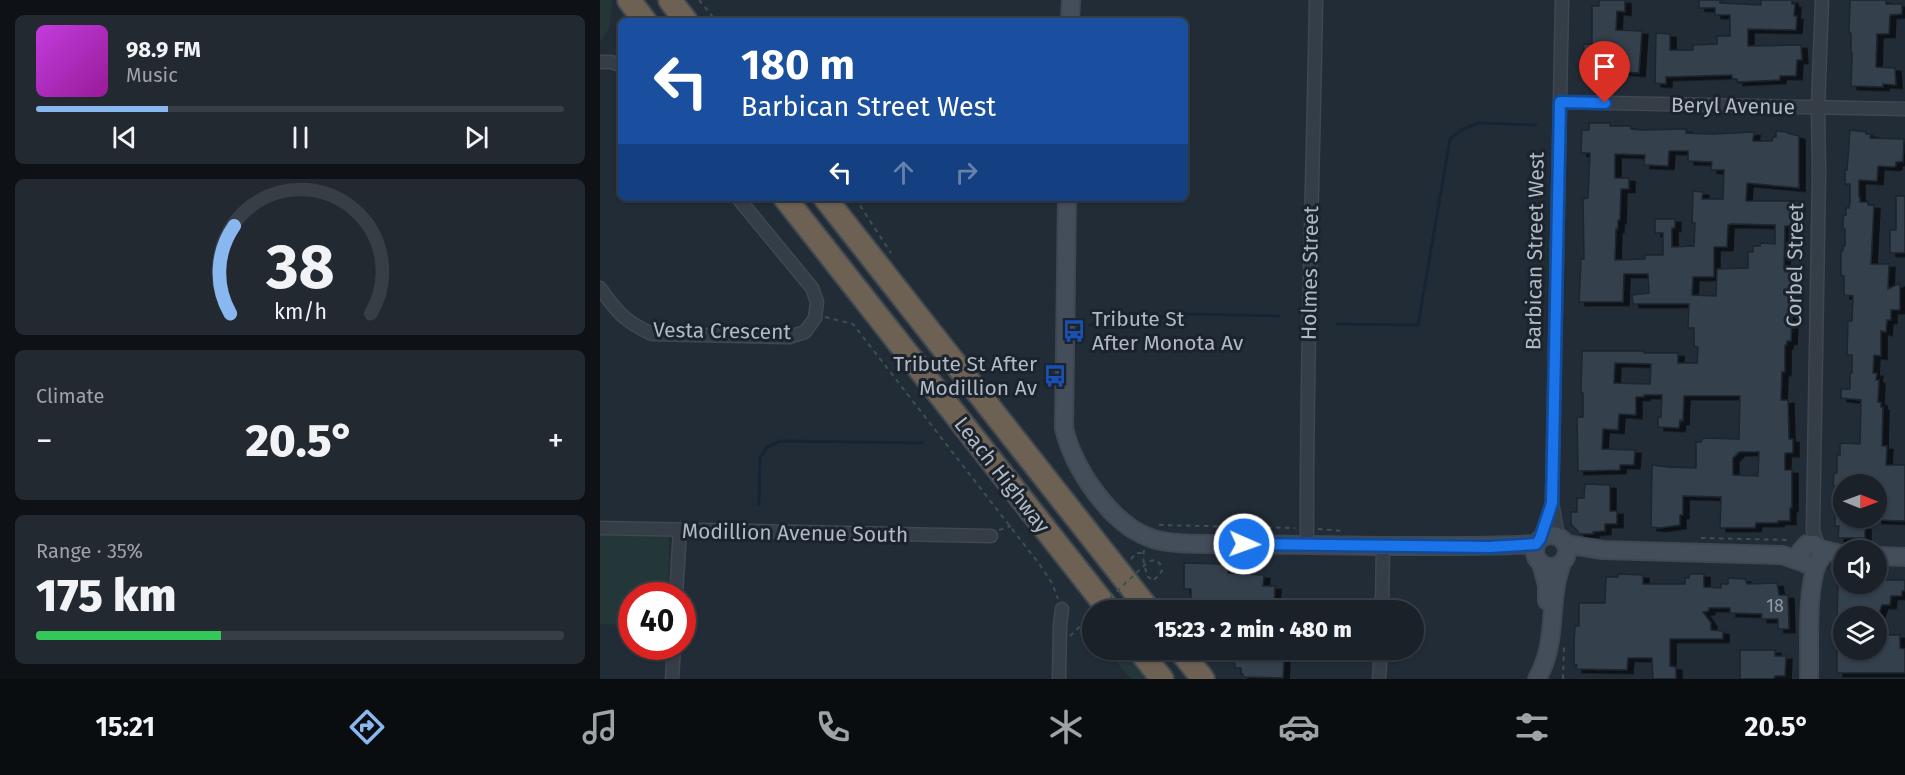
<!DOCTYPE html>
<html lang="en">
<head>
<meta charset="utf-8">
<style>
	body { margin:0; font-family:"Fira Sans",sans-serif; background:#232931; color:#f1f3f6; height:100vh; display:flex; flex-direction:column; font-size:22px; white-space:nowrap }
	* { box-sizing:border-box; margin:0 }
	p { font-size:20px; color:#9fa3a8 }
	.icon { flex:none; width:33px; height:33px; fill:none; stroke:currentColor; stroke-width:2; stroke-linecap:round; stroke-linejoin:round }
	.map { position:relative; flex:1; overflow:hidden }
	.sheet { display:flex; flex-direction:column; gap:15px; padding:15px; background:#0e1217; width:600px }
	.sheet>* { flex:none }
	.guide { position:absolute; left:18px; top:18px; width:570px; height:183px; border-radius:9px; box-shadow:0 2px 4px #0004,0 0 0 2px #383e46; background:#1a4fa0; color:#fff; overflow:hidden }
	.needle { width:39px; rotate:91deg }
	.tools { position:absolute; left:1233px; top:474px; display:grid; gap:12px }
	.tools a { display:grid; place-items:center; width:54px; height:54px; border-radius:50%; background:#1a2129; box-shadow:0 2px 4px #0004,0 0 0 2px #383e46; font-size:30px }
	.speed { position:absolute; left:18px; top:582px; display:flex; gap:12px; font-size:30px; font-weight:700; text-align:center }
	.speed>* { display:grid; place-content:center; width:78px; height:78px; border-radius:50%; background:#1a2129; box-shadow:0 2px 4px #0004,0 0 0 2px #383e46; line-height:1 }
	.speed .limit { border:9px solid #d22; background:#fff; color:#111 }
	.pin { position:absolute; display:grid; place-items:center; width:51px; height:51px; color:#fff; margin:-62px -26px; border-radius:50% 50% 50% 0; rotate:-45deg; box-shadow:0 0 6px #0007 }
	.pin .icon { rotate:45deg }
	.me { position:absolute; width:66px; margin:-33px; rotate:92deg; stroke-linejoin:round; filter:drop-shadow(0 0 4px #0008) }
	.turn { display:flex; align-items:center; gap:21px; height:126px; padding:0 24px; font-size:27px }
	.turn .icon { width:78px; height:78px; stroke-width:2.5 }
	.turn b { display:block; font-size:42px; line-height:51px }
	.lanes { display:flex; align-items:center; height:57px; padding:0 24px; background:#0003; justify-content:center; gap:30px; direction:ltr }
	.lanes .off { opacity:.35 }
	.big { font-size:45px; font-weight:800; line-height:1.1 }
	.sheet .card { flex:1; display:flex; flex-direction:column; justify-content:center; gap:9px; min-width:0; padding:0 21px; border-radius:9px; background:#232931 }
	.sheet .dial { align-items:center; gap:0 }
	.dial svg { height:156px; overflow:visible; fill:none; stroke:#383e46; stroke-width:7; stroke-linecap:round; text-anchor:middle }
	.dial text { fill:#f1f3f6; stroke:none }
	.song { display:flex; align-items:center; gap:18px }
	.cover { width:72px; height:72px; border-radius:9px; background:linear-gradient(135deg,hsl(290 70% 55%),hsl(300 70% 35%)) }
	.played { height:6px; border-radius:3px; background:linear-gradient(90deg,#89b7f0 25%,#383e46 25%) }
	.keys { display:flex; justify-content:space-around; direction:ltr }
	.heat { display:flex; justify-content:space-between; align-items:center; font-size:33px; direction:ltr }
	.charge { height:9px; border-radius:4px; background:linear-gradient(90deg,#34c759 35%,#383e46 0) }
	.trip { position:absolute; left:482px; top:600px; width:342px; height:60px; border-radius:30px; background:#1a2129; box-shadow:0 2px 4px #0004,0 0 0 2px #383e46; font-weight:800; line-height:60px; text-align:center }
	.tabs { display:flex; height:96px; justify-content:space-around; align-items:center; background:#0a0d10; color:#9fa3a8 }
	.tabs .icon { width:42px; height:42px }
	.tabs .active { color:#89b7f0 }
	.tabs b { font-size:27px; color:#f1f3f6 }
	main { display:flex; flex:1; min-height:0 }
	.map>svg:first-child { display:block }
	.green { fill:#243738 }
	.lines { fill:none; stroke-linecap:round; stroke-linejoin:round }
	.stream { stroke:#162433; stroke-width:3 }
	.building { fill:#34404d; stroke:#1d252e; stroke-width:1.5; fill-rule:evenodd; filter:url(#shadow) }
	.street-casing { stroke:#3f4751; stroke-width:15 }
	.secondary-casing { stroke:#3f4751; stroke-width:20 }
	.highway-casing { stroke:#404952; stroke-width:26 }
	.path { stroke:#3c5050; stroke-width:2; stroke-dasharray:4.5 4.5; stroke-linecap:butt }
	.street { stroke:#353e47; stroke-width:12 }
	.secondary { stroke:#444d5a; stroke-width:16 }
	.highway { stroke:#6d6153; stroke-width:22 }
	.path-bridge { stroke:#3c5050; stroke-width:2; stroke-dasharray:4.5 4.5; stroke-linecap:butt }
	.route-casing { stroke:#114b97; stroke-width:15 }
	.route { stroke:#1a73e8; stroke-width:10 }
	.labels { text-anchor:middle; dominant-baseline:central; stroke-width:6; stroke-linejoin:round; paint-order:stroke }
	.number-label { font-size:18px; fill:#8f99a4 }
	.street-label { font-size:21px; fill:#b0b9c4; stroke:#1b232c }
	.poi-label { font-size:21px; fill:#b0b9c4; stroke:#1b232c; text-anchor:start }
</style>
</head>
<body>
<main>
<section class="sheet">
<div class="card">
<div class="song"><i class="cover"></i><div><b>98.9 FM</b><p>Music</p></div></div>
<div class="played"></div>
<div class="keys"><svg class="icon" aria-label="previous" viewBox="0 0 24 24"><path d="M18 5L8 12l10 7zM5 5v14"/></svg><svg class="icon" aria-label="pause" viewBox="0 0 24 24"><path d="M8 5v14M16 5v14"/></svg><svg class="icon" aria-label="next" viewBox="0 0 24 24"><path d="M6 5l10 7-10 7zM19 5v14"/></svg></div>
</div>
<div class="card dial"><svg viewBox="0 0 100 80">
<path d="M14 69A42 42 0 1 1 86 69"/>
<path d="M14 69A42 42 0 0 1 16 24" stroke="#89b7f0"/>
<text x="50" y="56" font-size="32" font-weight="700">38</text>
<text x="50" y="72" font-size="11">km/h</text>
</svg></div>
<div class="card"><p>Climate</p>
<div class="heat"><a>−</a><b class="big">20.5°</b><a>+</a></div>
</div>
<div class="card"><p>Range · 35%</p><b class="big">175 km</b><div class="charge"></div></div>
</section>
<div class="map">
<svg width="1305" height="679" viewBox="0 0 1305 679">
	<defs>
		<filter id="shadow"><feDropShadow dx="6" dy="3.5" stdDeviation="0" flood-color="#0009"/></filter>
	</defs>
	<rect width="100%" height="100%" fill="#222c37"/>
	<path class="green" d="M0,0H12L9,28L0,42Z
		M0,535L69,536L68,595L32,596L31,625L0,624Z
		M507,650H531L554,679H531Z"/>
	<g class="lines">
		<path class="stream" d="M737,324L818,325L850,139L863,129L879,123L936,125
			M490,325L587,314L679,316
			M159,505L160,458L167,447L181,441L323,443"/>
	</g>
	<path class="building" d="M999,0H1025V12L1017,11L1016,30L1042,31L1039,73L1014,71L1013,76H1001V66L983,65L984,44H992V6H999Z
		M1099,0H1120V3L1161,5V0H1192V4H1195L1194,16H1197L1196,30L1148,29V46L1201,45L1202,60H1197L1196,76H1180V80L1137,82V79H1132V75L1066,77V84L1055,83L1056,33L1070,34V50H1093V45L1117,44V36H1130V15H1115V8H1099Z
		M1250,0H1286V4H1302V14L1290,15L1289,34H1277L1276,67L1295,68L1296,85L1283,84V87L1251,86L1252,59V53H1251V33H1249Z
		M989,123H1010V126H1031V129L1041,130L1086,129V133L1113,134L1154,132L1153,141H1172L1173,137H1176V131L1187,132V133L1199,136V188L1147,183L1146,201H1199L1198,214H1195L1194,226H1185L1184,268L1191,270L1193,302L1191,341H1187V345H1185V372H1182L1181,400H1188L1189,439H1193V453H1185V470H1192V508H1190V521H1178V523H1156L1155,528H1120L1121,497L1083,496V515H1080V525L1060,528L1051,527V526L1052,465L1068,467L1096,468V442H1101L1103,438L1139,439L1140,396H1084L1083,421L1080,420L1079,428L1058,427V417H1061L1062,395H1044V397H1036V415L1019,414L1018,430L1003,429L1002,449L1035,450L1034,465H1020V470L978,471L977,417H983V393H981L982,351H1044V353H1078V363H1097L1098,347L1094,346V328H1088L1089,304H1033L1032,295L1049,293L1048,274H1024L1023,302H979L981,259H984L983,199L988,198L990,153H981L982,130H989ZM1069,151H1088V161L1112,162L1111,170H1124L1123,199H1102L1103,192L1093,191L1092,223H1095L1094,246L1072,247V228H1075V219H1055V233H1063V255H1045V259L1015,260L1016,229H1018V220H1020L1021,189H1029V178H1015V154L1045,155L1044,165L1068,166ZM1131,224L1175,225V244L1161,243L1160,246H1153V252H1148V268L1117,269L1116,296L1092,295L1093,277H1114V247H1127L1128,225ZM1015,363L1051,364L1050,384L1014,383ZM1139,452H1159L1158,476L1133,475V458Z
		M1250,130L1266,132V134H1271L1270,138L1304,139L1303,162H1296V166L1294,167L1278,166L1277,181L1259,180V197H1260V202H1268V205H1274L1271,264H1289L1288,289L1300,283V310H1291V320H1287L1286,332L1281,331V356L1274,355L1273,373H1277L1276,380H1279L1278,402H1281V407H1283L1282,446H1287L1286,465H1305V521L1276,520V484L1233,486L1234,473H1237V455H1240V445L1242,443L1260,444L1261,400L1241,398V389H1250V373H1252V355H1247L1248,321H1252L1253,296L1244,295V276L1241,275V251H1243V246H1245V229H1243V219L1244,215H1246V208H1249L1250,203V184H1245V170H1247Z
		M1296,196H1305V253H1290V230H1296Z
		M985,484L1010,485V511H1017V524H1005V531L993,532V534H980L971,524V512H977V498H984Z
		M1235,513L1244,514V518H1258L1257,526H1265V538H1238L1239,526H1235Z
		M584,563L628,564V573L664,575L663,586H675L674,610H598L591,602V589H584Z
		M1018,574L1043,575V584H1085V578H1089L1090,574H1104V587L1121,588V584H1128V578L1145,579L1147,584L1177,583L1179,595H1188L1189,629H1178V619H1161L1162,614L1130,613V608H1109V611L1103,612L1111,623V630L1123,631V639H1070V666L1076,667V679H1053L1052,658H1028L1027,670L976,669L977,665H974V645L975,626H979V603H1005L1006,577H1018Z
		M1276,580H1305V591H1302V596H1291L1290,605H1282L1278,616H1237L1238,584H1276Z
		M1276,635H1300V648L1305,649V673H1237V650H1276Z
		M624,650H671L684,660L683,678L643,677V674H641V668H635V664Z
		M1140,650H1175V656H1186L1185,676H1175L1174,679H1140Z"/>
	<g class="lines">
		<g class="street-casing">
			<path id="street" d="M0,62H11L21,65
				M960,102L1305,109
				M0,288C17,312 24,321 52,334L189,337L205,332L215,318L217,302L212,288L138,198
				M0,528L391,536
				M958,537L952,503L962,0
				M940,539L952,504
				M707,546C706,364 713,182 716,0
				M1218,546L1213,530L1219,173L1218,107L1222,0
				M76,596L80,530
				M782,610L783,546
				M72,679L74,646
				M459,679L460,625L462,609
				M779,679L781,650"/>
		</g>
		<g class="secondary-casing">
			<path id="secondary" d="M470,21L471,0
				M467,198L464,428C473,467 509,522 548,537C571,547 617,543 643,544C691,545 738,545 785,546C835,546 886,547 936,544
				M935 551a16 16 0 1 1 32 0a16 16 0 1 1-32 0Z
				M965,544L1003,550L1182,555L1202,562
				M1220,549L1221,558L1217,564L1211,566L1202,562L1200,552L1207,544H1215L1220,549L1244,555
				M1276,556L1305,557
				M941,563L947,586V601
				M937,679C955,647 950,619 956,585C957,577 960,570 962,562
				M1209,679C1210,647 1206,592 1217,564"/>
		</g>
		<g class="highway-casing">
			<path id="highway" d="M29,0L45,21
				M70,0L86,21
				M185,198L509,610
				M225,198L549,610
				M539,650L562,679
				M580,650L603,679"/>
		</g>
		<path class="path" d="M99,0L116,21
			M255,198L291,253
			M225,317L253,324L440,565L452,583L458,599
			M559,525L695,528
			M718,529L743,531
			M399,530L411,526
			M1101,538L1191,540
			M544,550L543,558L547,576L551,579
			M531,559L536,553H543
			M565,606L569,610
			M470,636L492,615
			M963,679L964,646"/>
		<use href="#street" class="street"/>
		<use href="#secondary" class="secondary"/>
		<use href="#highway" class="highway"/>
		<path class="path-bridge" d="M497,610L549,561L556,560L560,564L562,571L555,579H551"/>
	</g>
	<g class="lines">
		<g class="route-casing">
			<path id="route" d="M644,544L890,547L936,544L940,539L952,503L960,102L1005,103"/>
		</g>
		<use href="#route" class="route"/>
	</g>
	<defs>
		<g id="bus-bare" transform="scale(1.8)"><path d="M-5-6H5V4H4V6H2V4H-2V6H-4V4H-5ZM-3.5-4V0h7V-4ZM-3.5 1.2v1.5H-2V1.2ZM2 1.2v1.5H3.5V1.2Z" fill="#1a4fb4" stroke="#1b232c" stroke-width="2.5" paint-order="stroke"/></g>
	</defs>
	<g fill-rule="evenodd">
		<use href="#bus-bare" x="474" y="331"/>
		<use href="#bus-bare" x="455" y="376"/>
	</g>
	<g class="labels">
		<g class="number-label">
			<text x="1175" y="606">18</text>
		</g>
		<g class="street-label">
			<text transform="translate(1133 106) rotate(1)">Beryl Avenue</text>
			<text transform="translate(935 251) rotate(-89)">Barbican Street West</text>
			<text transform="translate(1195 265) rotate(-89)">Corbel Street</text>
			<text transform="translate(710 273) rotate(-89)">Holmes Street</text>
			<text transform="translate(122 331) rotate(1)">Vesta Crescent</text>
			<text transform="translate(402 475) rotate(52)">Leach Highway</text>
			<text transform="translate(195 533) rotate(1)">Modillion Avenue South</text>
		</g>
		<g class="poi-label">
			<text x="492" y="319">Tribute St<tspan x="492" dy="24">After Monota Av</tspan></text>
			<text x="437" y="364" text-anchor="end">Tribute St After<tspan x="437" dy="24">Modillion Av</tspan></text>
		</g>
	</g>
</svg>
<div class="tools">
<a><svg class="needle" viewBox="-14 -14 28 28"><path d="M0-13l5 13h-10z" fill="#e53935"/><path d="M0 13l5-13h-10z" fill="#9fa3a8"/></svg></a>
<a><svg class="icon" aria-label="sound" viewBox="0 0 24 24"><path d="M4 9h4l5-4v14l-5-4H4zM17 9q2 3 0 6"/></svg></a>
<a><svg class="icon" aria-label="layers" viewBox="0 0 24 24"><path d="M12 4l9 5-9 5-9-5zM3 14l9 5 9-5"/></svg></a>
</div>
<div class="speed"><div class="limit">40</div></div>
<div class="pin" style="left:1005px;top:103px;background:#d93025"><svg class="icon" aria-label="arrive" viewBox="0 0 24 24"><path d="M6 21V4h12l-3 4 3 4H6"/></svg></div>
<svg class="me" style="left:644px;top:544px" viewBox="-20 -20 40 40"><circle r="17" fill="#1a73e8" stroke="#fff" stroke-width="3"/><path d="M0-11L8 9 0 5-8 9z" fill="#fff"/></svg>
<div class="trip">15:23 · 2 min · 480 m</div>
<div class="guide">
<div class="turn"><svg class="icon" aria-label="left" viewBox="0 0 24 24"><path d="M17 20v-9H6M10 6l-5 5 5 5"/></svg><div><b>180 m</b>Barbican Street West</div></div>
<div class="lanes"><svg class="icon" aria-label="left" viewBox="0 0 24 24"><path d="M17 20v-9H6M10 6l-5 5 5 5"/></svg><svg class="icon off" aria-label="ahead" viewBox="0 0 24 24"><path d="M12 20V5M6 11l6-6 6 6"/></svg><svg class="icon off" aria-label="right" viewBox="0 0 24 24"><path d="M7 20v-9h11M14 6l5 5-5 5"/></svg></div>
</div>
</div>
</main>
<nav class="tabs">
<b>15:21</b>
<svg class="icon active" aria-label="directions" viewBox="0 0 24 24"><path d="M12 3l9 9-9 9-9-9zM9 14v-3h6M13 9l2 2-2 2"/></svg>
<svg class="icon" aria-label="music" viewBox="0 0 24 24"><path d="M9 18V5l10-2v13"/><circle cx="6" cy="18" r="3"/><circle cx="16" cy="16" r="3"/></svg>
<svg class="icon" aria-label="phone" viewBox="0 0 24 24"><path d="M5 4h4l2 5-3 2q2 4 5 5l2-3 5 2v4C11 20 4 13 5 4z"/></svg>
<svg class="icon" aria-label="climate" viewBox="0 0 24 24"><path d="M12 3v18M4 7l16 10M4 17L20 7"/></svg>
<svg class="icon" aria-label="car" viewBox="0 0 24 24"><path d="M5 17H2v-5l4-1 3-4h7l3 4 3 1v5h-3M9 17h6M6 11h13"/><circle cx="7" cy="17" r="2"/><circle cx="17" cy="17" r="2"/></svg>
<svg class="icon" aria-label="filters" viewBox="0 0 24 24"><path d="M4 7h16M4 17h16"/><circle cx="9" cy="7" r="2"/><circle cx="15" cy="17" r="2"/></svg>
<b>20.5°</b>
</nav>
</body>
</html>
